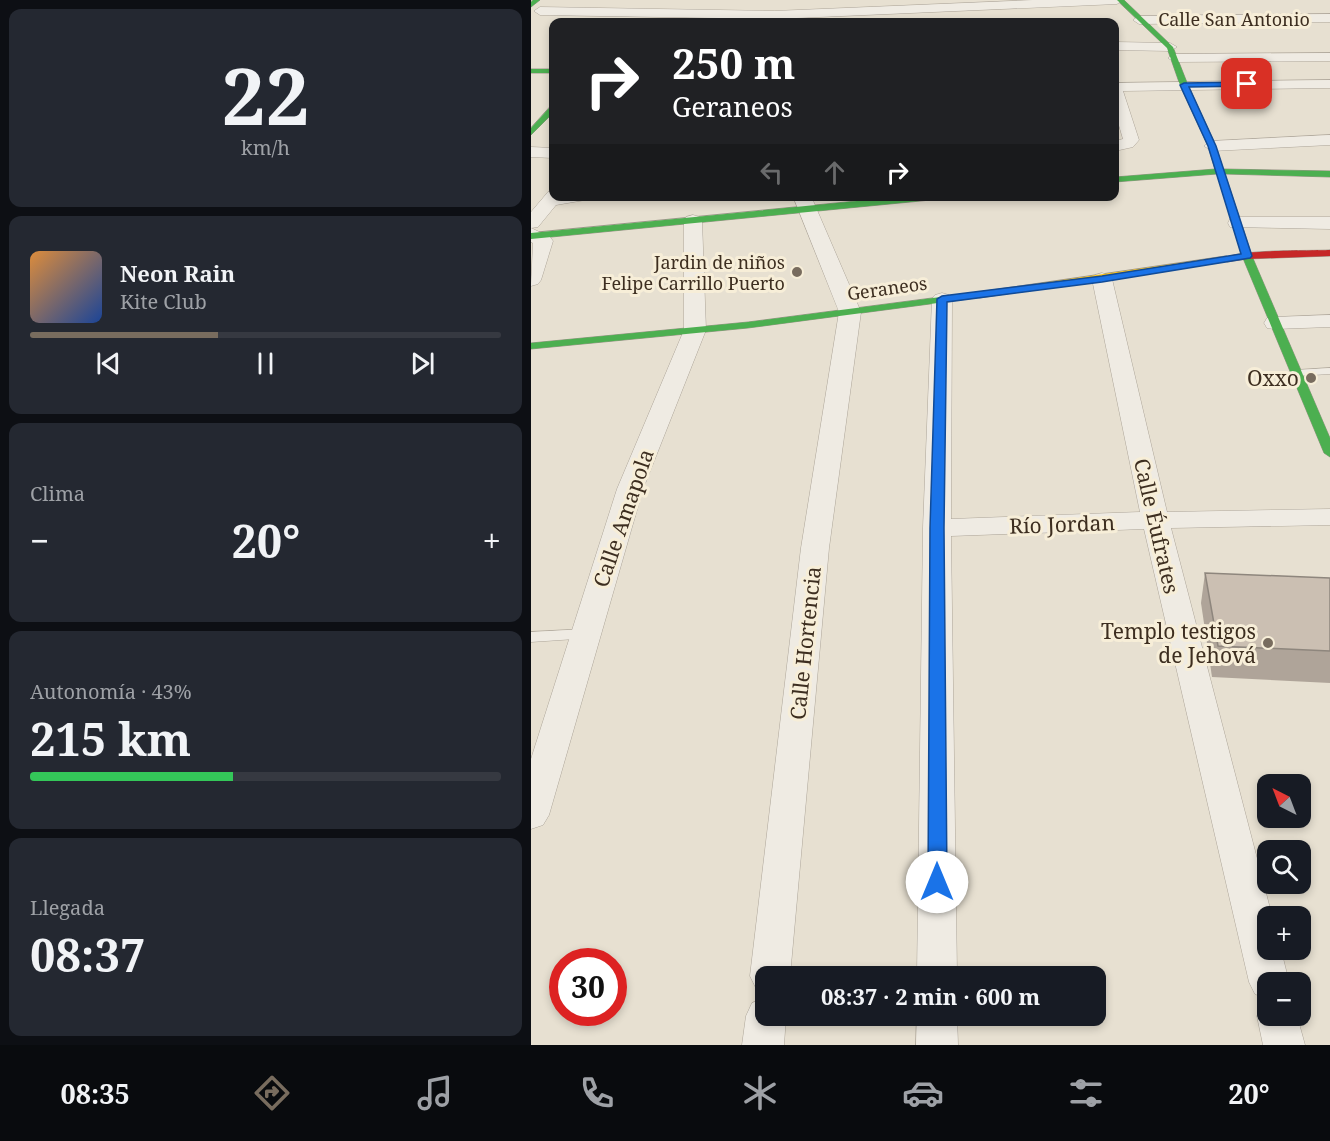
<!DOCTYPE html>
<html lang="es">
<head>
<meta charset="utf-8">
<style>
	body { margin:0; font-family:"Noto Serif",serif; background:#242831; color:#f1f3f6; height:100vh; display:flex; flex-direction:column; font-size:22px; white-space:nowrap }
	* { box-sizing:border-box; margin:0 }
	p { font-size:20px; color:#9ea1a6 }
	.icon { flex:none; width:33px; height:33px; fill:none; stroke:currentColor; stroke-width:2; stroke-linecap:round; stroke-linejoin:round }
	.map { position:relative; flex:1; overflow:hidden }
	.details { display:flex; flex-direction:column; gap:9px; padding:9px; background:#0d0f14; width:531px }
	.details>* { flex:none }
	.guide { position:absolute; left:18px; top:18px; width:570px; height:183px; border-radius:12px; box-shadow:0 3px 9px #0003; background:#202124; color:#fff; overflow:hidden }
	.needle { width:39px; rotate:318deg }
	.buttons { position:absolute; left:726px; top:774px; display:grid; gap:12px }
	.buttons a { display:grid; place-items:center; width:54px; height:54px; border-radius:12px; background:#171b24; box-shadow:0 3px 9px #0003; font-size:30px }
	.speed { position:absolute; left:18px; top:948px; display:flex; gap:12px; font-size:30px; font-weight:700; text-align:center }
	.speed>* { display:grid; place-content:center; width:78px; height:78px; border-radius:50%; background:#171b24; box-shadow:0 3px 9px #0003; line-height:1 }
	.speed .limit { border:9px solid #d22; background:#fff; color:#111 }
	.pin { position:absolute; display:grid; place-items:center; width:51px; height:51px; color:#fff; margin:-26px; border-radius:12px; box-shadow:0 3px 9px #0006 }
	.me { position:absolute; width:66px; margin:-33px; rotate:0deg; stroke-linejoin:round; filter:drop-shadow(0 0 4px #0008) }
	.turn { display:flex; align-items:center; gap:21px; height:126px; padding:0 24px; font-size:27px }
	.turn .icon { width:78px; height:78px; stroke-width:2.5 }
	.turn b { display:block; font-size:42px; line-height:51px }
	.lanes { display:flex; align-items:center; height:57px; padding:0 24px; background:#0003; justify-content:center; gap:30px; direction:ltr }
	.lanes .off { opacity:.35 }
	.big { font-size:45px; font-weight:700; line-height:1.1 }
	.details .card { flex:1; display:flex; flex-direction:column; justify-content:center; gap:9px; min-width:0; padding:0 21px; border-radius:12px; background:#242831 }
	.details .dial { align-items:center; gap:0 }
	.dial b { font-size:78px; line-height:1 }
	.song { display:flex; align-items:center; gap:18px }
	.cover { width:72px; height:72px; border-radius:9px; background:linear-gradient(135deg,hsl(30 70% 55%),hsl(220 70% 35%)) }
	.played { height:6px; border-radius:3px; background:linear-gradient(90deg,#786c5e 40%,#363941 40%) }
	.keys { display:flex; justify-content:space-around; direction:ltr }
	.heat { display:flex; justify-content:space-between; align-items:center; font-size:33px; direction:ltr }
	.charge { height:9px; border-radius:4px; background:linear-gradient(90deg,#34c759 43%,#363941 0) }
	.trip { position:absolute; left:224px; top:966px; width:351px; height:60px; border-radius:12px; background:#171b24; box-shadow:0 3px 9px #0003; font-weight:700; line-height:60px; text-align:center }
	.tab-bar { display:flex; height:96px; justify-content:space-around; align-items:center; background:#090b0e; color:#9ea1a6 }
	.tab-bar .icon { width:42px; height:42px }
	.tab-bar .current { color:#786c5e }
	.tab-bar b { font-size:27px; color:#f1f3f6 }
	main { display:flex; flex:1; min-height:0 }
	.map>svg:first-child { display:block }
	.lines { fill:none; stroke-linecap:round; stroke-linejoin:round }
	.lane-casing { stroke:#ada599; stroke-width:1 }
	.street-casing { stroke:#ada599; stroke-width:1 }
	.fast-casing { stroke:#9c958a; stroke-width:1 }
	.slow-casing { stroke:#9c958a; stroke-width:1 }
	.jam-casing { stroke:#9c958a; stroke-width:1 }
	.lane { fill:#efebe3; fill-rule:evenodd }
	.street { fill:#efebe3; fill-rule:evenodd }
	.fast { fill:#4caf50; fill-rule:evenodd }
	.slow { fill:#ffc107; fill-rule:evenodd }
	.jam { fill:#c62828; fill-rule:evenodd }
	.wall { fill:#afa499 }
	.building { fill:#cbbfb2; stroke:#8e867d; stroke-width:1.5 }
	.route { fill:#1a73e8; stroke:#114b97; stroke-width:1.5 }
	.poi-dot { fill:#786c5e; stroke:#f7eed8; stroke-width:2 }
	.labels { text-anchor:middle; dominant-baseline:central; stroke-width:6; stroke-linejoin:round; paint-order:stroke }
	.far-street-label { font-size:18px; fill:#3d2e20; stroke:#f7eed8 }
	.far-poi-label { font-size:18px; fill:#3d2e20; stroke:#f7eed8; text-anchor:end }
	.poi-label { font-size:21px; fill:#3d2e20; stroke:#f7eed8; text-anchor:end }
	.street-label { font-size:21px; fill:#3d2e20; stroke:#f7eed8 }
</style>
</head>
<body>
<main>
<section class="details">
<div class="card dial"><b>22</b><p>km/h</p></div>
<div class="card">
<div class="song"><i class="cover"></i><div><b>Neon Rain</b><p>Kite Club</p></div></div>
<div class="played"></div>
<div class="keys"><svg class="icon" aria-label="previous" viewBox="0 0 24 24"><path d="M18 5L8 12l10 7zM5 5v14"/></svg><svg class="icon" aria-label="pause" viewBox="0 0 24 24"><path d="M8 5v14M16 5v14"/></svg><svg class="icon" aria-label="next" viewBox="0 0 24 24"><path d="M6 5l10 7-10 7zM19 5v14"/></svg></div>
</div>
<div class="card"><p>Clima</p>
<div class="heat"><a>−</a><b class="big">20°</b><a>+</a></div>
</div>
<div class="card"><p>Autonomía · 43%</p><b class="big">215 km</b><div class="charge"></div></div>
<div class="card"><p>Llegada</p><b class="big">08:37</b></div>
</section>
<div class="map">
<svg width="799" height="1045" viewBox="0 0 799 1045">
	<rect width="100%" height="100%" fill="#e7e0d1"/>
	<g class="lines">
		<g class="lane-casing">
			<path id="lane" d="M799,368V374L765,376L759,373L765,370Z
				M54,629L59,630L62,634L59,638L0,642V632Z"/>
		</g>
		<g class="street-casing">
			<path id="street" d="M502,0H592L586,4L243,19L9,15L3,11L9,7L243,11Z
				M799,14V22L608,24L602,20L608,16Z
				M584,42L639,43L646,47L639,51L584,50Z
				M799,53V61L644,62L637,58L644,54Z
				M799,80V88L592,91L608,140L602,147L584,151V141L592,139L584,112V83Z
				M799,135V145L681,151L673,146L681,141Z
				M0,147L22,148V158L0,157Z
				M22,191V196H57L54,200L25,205L7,227L0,228L19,237L22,241L10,280L7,284L0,286L2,243L0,242V212L17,192Z
				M262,196H280L330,312L298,548L259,976H234V991L225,988L219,976L270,548L308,312Z
				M162,215L169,217L171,221L175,330L112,489L18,815L12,825L0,829V759L86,489L153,330V221L155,217Z
				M706,217H799V229L699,227L697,223L699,219Z
				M571,273L578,275L581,279L636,512L799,509V525L640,528L741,916H736V950H750L758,982H736V999L724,994L718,982L613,529L420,536L426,976H386L392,528L401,299L404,295L411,293L418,295L421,299L420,519L609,512L561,279L564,275Z
				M799,315V327L744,329L736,328L733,323L736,318L744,317Z
				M234,998V1016H255L253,1045H211L215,1016L221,1003Z
				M736,1001V1016H766L774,1045H732L726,1016L732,1003Z
				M386,1016H426L427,1045H385Z"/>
		</g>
		<g class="fast-casing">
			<path id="fast" d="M2,0H9L0,7V2Z
				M586,0H593L642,47L657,85L685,146L692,169L799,171V177L694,174L721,256L799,438V457L793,453L711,256L686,174L584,182V177L684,169L677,146L649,85L636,48Z
				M0,69H22V73H0Z
				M19,107H22V113L0,135V128Z
				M377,196H414L410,199L0,239V233Z
				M448,292L452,293V297L217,328L0,349V343L217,322Z"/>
		</g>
		<g class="slow-casing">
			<path id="slow" d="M696,256L701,259L699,261L448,298L443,295L448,292Z"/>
		</g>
		<g class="jam-casing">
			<path id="jam" d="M799,250V256L716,259L696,262L691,259C705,249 778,251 799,250Z"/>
		</g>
		<use href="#lane" class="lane"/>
		<use href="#street" class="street"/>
		<use href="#fast" class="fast"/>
		<use href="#slow" class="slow"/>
		<use href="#jam" class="jam"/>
	</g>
	<path class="wall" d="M674,573L799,578V683L681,677L670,603Z"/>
	<path class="building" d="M674,573L799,578V651L687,646Z"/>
	<path class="route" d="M716,82L718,86L658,87L685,146L721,256L719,258L571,282L416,302L413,528L416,882L413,888L406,890L400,888L397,882L399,528L406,299L411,296L571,276L710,254L677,146L649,85L653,83Z"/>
	<g class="poi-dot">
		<circle cx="266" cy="272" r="6"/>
		<circle cx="780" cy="378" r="6"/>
		<circle cx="737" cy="643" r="6"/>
	</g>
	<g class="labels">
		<g class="far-street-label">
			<text x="703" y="19">Calle San Antonio</text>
			<text transform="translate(356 288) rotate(-8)">Geraneos</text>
		</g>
		<g class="far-poi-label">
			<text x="254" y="262">Jardin de niños<tspan x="254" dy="21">Felipe Carrillo Puerto</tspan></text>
		</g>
		<g class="poi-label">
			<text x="768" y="378">Oxxo</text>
			<text x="725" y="631">Templo testigos<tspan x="725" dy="24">de Jehová</tspan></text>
		</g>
		<g class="street-label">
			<text transform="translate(92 518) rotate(-71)">Calle Amapola</text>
			<text transform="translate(531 524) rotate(-2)">Río Jordan</text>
			<text transform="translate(626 526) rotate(77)">Calle Éufrates</text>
			<text transform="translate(274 643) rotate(-84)">Calle Hortencia</text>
		</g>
	</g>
</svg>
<div class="buttons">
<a><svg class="needle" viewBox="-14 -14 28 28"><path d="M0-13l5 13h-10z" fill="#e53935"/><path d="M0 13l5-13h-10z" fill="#9ea1a6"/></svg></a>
<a><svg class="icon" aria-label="search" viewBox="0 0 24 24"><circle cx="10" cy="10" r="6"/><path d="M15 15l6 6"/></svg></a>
<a>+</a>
<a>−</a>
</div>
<div class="speed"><div class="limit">30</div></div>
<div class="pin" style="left:716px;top:84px;background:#d93025"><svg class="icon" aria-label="arrive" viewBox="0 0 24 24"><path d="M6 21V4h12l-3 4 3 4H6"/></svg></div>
<svg class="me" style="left:406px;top:882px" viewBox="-20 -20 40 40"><circle r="19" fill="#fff"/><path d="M0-13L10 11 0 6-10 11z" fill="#1a73e8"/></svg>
<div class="trip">08:37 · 2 min · 600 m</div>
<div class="guide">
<div class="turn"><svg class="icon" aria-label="right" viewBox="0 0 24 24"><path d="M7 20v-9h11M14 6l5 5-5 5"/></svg><div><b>250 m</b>Geraneos</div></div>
<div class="lanes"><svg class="icon off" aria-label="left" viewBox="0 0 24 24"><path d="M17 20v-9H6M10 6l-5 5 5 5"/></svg><svg class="icon off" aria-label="ahead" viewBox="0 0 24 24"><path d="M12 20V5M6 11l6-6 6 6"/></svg><svg class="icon" aria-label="right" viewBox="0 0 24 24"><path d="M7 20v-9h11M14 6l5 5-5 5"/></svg></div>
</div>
</div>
</main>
<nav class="tab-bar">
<b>08:35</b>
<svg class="icon current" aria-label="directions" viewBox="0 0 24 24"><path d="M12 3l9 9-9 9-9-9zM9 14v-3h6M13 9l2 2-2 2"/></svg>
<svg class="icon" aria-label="music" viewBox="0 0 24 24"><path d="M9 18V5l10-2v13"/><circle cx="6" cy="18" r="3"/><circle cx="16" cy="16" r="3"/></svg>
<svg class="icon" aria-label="phone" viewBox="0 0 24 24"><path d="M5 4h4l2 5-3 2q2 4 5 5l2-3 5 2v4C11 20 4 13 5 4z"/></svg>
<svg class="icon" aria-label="climate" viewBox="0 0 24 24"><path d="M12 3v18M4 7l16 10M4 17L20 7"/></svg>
<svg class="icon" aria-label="car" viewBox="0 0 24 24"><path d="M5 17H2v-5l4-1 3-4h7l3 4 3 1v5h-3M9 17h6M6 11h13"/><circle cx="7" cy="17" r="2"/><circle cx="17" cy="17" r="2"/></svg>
<svg class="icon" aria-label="filters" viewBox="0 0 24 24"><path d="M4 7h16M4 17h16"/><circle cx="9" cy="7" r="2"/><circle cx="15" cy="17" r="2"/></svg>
<b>20°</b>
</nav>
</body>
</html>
